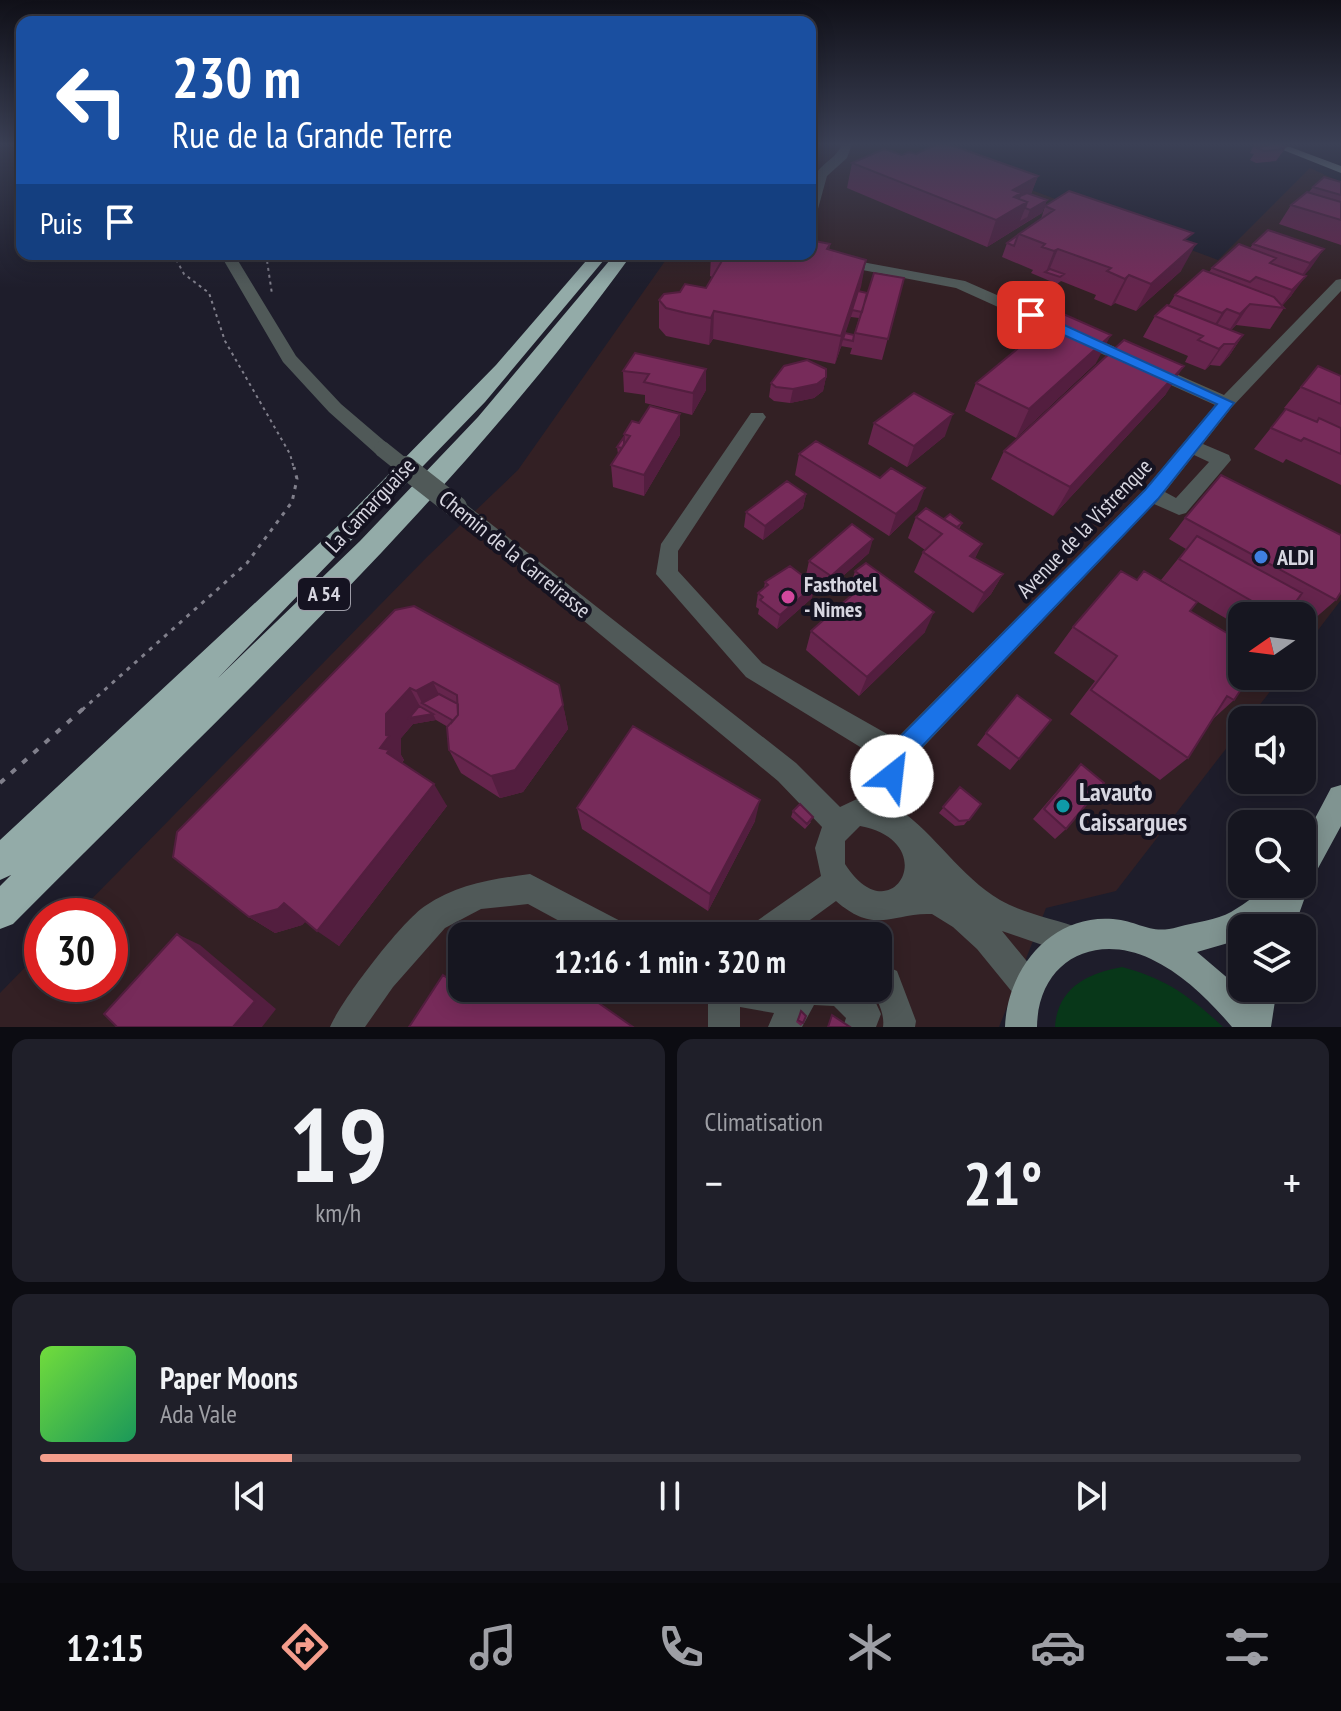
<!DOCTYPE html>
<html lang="fr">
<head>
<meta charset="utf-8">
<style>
	body { margin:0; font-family:"PT Sans Narrow",sans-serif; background:#1f1f29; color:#f1f3f6; height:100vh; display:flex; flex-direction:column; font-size:30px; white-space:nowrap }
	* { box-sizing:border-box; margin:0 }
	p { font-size:26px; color:#9e9fa5 }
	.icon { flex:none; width:44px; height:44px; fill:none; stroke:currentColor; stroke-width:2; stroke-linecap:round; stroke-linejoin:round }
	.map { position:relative; height:1027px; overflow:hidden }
	.sheet { display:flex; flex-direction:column; gap:12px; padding:12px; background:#0c0c12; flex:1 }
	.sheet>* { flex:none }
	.guide { position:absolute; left:16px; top:16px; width:800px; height:244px; border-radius:16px; box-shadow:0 4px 20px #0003,0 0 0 2px #35353e; background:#1a4fa0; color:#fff; overflow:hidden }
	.needle { width:52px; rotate:256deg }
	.tools { position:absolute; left:1228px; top:602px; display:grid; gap:16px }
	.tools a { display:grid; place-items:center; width:88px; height:88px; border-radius:16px; background:#161620; box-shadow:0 4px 20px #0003,0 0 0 2px #35353e; font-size:40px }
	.speed { position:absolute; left:24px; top:898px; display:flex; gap:16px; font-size:40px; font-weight:700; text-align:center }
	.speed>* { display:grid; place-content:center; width:104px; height:104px; border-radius:50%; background:#161620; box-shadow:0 4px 20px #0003,0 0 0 2px #35353e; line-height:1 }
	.speed .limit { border:12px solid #d22; background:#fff; color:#111 }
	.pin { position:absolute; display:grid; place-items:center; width:68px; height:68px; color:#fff; margin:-34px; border-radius:16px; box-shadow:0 4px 12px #0006 }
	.me { position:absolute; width:88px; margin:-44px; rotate:29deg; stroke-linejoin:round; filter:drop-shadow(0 0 6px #0008) }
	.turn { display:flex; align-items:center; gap:28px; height:168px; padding:0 24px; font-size:36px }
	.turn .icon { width:104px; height:104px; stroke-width:2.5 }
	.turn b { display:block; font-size:56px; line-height:68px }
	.then { display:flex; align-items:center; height:76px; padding:0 24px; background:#0003; gap:16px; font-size:30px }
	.big { font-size:60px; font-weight:800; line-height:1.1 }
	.sheet .card { flex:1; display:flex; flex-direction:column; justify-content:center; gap:12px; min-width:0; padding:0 28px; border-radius:16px; background:#1f1f29 }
	.sheet .dial { align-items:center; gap:0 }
	.dial b { font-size:104px; line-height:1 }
	.song { display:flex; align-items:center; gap:24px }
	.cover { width:96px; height:96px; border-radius:12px; background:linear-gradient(135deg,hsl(100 70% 55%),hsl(150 70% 35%)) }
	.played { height:8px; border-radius:4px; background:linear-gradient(90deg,#f49d8c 20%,#35353e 20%) }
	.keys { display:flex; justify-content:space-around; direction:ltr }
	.heat { display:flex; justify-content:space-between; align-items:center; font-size:44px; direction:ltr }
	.sheet .tiles { flex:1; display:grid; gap:12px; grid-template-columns:1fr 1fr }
	.card:last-child { grid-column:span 2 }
	.trip { position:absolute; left:448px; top:922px; width:444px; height:80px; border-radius:16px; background:#161620; box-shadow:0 4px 20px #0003,0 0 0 2px #35353e; font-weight:800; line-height:80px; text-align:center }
	.tab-bar { display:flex; height:128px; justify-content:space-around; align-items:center; background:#09090d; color:#9e9fa5 }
	.tab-bar .icon { width:56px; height:56px }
	.tab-bar .selected { color:#f49d8c }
	.tab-bar b { font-size:36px; color:#f1f3f6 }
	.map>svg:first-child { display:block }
	.commercial { fill:#332024; fill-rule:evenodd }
	.green { fill:#083719 }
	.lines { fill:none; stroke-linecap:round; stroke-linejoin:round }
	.path-far2 { stroke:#807f8b; stroke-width:2; stroke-dasharray:3 4; stroke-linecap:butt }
	.path-far1 { stroke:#807f8b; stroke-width:3; stroke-dasharray:4 6; stroke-linecap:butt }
	.path { stroke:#807f8b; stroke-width:4; stroke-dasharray:6 9; stroke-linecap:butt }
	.minor { fill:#505958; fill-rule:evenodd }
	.major { fill:#809491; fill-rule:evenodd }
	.highway { fill:#93aba8; fill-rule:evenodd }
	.minor-bridge-far1 { stroke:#505958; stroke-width:16 }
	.minor-bridge { stroke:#505958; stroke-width:22 }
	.wall { fill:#66254d; fill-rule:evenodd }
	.shaded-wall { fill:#531e3f }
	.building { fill:#772b5a; stroke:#531e3f; stroke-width:2 }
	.route { fill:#1a73e8; stroke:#114b97; stroke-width:2 }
	.shop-dot { fill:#3f7fe0; stroke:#151321; stroke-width:3 }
	.hotel-dot { fill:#d1479c; stroke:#151321; stroke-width:3 }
	.culture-dot { fill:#0f9aa8; stroke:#151321; stroke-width:3 }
	.labels { text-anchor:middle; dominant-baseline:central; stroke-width:8; stroke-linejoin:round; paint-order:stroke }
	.shield { fill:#151321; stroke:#9d9ca7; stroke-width:2 }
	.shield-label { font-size:20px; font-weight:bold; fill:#d7d6e0 }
	.street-label { font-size:22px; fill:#d7d6e0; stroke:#151321 }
	.poi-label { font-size:22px; font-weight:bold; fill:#d7d6e0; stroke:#151321; text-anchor:start }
	.near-poi-label { font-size:26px; font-weight:bold; fill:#d7d6e0; stroke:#151321; text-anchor:start }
</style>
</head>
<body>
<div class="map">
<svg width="1341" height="1027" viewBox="0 0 1341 1027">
	<rect width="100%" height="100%" fill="#1e1d2b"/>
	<path class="commercial" d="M810,144H909L1218,260L1310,168L1341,182V600L1302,651V616H1242V676H1282L1248,720H1242V728L1116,891L1046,908L999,1027H0V993L42,950V984H110V916H75L427,557L518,470L670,254H810ZM462,936H878V988H462Z"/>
	<path class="green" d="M1122,967C1165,978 1191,997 1223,1027H1055C1057,988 1088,973 1122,967Z"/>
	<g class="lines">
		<path class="path-far2" d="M182,254L177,261L184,274L209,293L225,341L290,454L294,469
			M266,254L272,294"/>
		<path class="path-far1" d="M82,710L247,563L292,502L297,479L294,467"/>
		<path class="path" d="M0,783L84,708"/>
		<path class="minor" d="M842,144H852L847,158L827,176L816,216L810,220C810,205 808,186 816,174C824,161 836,159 842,144Z
			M810,244L835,257L965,281L1224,395L1336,280L1341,279V291L1232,407L1203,444L1229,455L1231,460L1186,513L1179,515L1154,504L909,762L899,809C936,835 960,876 1000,900C1024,914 1056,919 1082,929L1086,940L1082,951L1071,955L1002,931L1039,976L1044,987L1039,998L1028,1003L1017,998L977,949L953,927L932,914C893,912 876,936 836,901L788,936H747L751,925L821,876L815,848L822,827L778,781L446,507L449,502H463L796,763L840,807L859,798L872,801L883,761L746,677L656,574L661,544L751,413H763L766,417L678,551V571L762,663L896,739L1145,489L1215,405L956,288L826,263L810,254ZM1194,455L1209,462L1176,498L1165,492ZM860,826C945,842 891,937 845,864V841Z
			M220,254H234L296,356L341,404L389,445L391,449L389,453H375L329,412L283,362Z
			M530,874L628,925L632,936H587L528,904L481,909L445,928L393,987L365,1027H330C341,1001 401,922 425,906C457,884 493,879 530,874Z
			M878,962L897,971L916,1021L915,1027H883C885,1014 877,995 866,988H878Z
			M708,988H862L876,1003L881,1014L876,1027H843L846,1018L834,1006L814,1005L802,1027H768L774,1013L740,1007V1027H708Z"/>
		<path class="major" d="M1268,144H1282L1341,166V173Z
			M1341,785V826L1310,883L1294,928H1264L1266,922L1259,928H1242V939L1197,952L1244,992L1245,988H1277L1271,1027H1232C1210,1001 1183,974 1151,959C1093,932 1038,962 1037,1027H1005C1007,969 1051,914 1113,919C1142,922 1150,935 1178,927C1195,922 1217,920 1231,912C1268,891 1255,884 1302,884V843L1331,788Z"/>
		<path class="highway" d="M592,254H609L485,402L218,678L360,541L478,417L615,254H632C454,500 226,709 13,924L0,929V886L11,875L0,880V840L341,523L496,365Z"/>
		<path class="minor-bridge-far1" d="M382,449L407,469"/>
		<path class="minor-bridge" d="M405,467L456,507"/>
	</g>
	<path class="wall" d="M930,144H951H950L1038,176L1031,194L1047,200L1042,213L987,247L847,188L852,163L918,153L931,147L929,146Z
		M1255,144H1280L1287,146L1276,161L1256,163L1250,160L1254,154L1250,153Z
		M1341,182V245L1279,224L1291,205L1309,192L1313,187Z
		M1045,206L1188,242L1181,271L1136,311L1115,303L1111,306L1094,299L1096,295L1061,281L1057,284L1031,273L1033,270L1002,257L1007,243L1041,219Z
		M830,244L829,250L866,260L859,292L867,293L904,278L882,360L850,354L852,348L841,346L842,344L835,364L713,339L709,345L666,336L659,328V300L706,288L712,277L710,276L711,254H810ZM851,315V317L859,318L854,335L845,333Z
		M1253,244L1324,249L1304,275L1291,296L1282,306L1284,308L1270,329L1236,325L1231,330L1243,335L1229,356L1220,366L1210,365L1205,370L1185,362L1188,356L1143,337L1155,316L1169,305L1175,295L1209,272L1212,268L1250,248Z
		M1096,363L1016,438L965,411L976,383Z
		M1318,366L1341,376V485L1286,459L1283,463L1254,449L1286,409L1289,410L1284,408Z
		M706,369V390L692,415L645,403V395L624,392L623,371Z
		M826,377L823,391L814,398L790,403L774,401L769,397L771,383Z
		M1166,394L1053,516L991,479L1004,451Z
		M680,414V435L644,496L613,487L611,465L618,454L617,447L624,437V434L639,423Z
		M874,423L945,436L907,467L868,444Z
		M799,454L917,509L889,536L795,475Z
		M806,494L803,508L763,540L744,527L746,512Z
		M916,517L944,519L962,523L959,529L982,544L975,558L1003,574L991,594L973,613L914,572L923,552L925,550L908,538Z
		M1185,518L1336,600L1313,620L1292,608L1286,616H1242V628L1161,580L1186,549L1169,539Z
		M869,553L827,590L806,575L809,561Z
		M866,563L925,632L859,696L806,650L811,631L853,595L849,592L855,571Z
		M765,582L812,598L777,629L758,614L759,609L756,607L758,593L764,588Z
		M395,610L564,710L568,729L523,792L500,798L461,773L449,750L448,727L436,720L413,724L401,738V755L404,760L402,763L447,806L339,946L306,921L302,925L275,933L249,917Z
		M1190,611L1234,700L1213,719L1188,758L1160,780L1070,714L1095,681L1054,653L1073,627Z
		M1051,720L1010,770L977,745L986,733Z
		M1081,764L1066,829L1055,839L1033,819L1070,776Z
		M960,787L981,804L964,825L955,826L939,813Z
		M577,808L755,821L708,911L582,829Z
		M793,811L811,822L805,829L791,817Z
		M801,1011L803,1023L801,1026L796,1022Z"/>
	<path class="shaded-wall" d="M1038,176L1020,221L1027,217L1025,223L987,247L996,220L1013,190Z
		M1047,200L1042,213L1025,223L1030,210Z
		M1196,244L1181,271L1136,311L1151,284Z
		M1058,249L1048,273L1046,272L1054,251Z
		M1324,249L1310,269L1296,284L1310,263Z
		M866,260L861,287L835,364L841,336Z
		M1129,275L1115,303L1111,306L1125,279Z
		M1306,276L1291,296L1278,310L1292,290Z
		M1250,304L1236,325L1226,335L1240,314Z
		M1227,309L1214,330L1209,334L1222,313Z
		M714,311L713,339L709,345L711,318Z
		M1111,335L1096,363L1016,438L1029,409Z
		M1243,335L1229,356L1220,366L1235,344Z
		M1224,344L1210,365L1205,370L1219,349Z
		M1184,366L1166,394L1053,516L1070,487Z
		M706,369V390L692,415L693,393Z
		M826,377L823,391L814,398L790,403L793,389Z
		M680,414V435L644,496V475Z
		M953,414L945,436L907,467L914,446Z
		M925,488L917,509L889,536L896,514Z
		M806,494L803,508L763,540L765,526Z
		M873,539L869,553L827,590L831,576Z
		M982,544L972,564L970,556Z
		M1003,574L991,594L973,613L984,593Z
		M815,585L812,598L777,629L780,615Z
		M934,612L925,632L859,696L867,677Z
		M433,682L445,707L422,703L416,691Z
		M559,685L568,729L523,792L500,798L491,776Z
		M410,688L423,712L433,714L436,720L413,724L401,738V755L404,760L399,765L380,748L386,735V714Z
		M434,784L447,806L339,946L317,931Z
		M760,800L755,821L708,911L710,894Z
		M284,903L307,919L302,925L275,933L249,917Z
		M177,934L200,945L276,1009L262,1027H233Z"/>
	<path class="building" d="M937,144H948L1038,176L1013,190L1021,193L1014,197L1027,202L996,220L852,163L884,149L902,155L909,152L916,154Z
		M1269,144H1280L1287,146L1281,148L1284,149L1264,151L1257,148L1271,144Z
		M1324,177L1341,182V195L1313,187Z
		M1069,191L1193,233L1184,240L1196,244L1151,284L1129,275L1125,279L1107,271L1111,268L1058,249L1054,251L1042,247L1045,244L1019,234L1054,210L1045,206Z
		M1307,192L1341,202V220L1291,205Z
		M1027,193L1047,200L1030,210L1025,208L1027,202L1019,199L1020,196Z
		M1268,230L1324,249L1310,263L1253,244Z
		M1018,235L1014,246L1007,243Z
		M810,240L830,244L827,249L866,260L841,336L714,311L711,318L686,313L666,308L659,300L664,294L680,292L685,284L706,288L726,254H810Z
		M1239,244L1276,258L1270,263L1306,276L1292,290L1256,277L1250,282L1212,268Z
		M1050,269L1064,274L1060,277L1045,272Z
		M1203,270L1274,297L1284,308L1250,304L1240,314L1227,309L1222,313L1175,295Z
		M874,273L904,278L888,339L855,333Z
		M858,291L867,293L862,312L852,310Z
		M1167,305L1243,335L1235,344H1224L1219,349L1198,340L1203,336L1155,316Z
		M1061,313L1111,335L1029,409L976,383Z
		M845,333L854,335L853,341L843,339Z
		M1124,340L1184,366L1070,487L1004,451Z
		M635,353L706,369L693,393L644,382L649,374L623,371Z
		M807,360L826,369V377L817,384L793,389L776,387L771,383L784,366Z
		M1318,366L1341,376V404L1301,387Z
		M914,393L953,414L914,446L874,423Z
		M650,406L680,414L644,475L611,465L630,436L624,434L632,421L639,423Z
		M1286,409L1317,422L1319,418L1341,428V454L1304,438L1301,441L1271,428Z
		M624,437V444L622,448L617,447Z
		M816,441L880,478L891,468L925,488L896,514L799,454Z
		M1221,475L1341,535V592L1336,600L1185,518Z
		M787,481L806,494L765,526L746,512Z
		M926,508L982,544L970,556L1003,574L984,593L923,552L942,534L916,517Z
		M950,514L962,523L957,527L944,519Z
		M852,524L873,539L831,576L809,561Z
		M1197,536L1302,593L1286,616H1278L1179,559Z
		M866,563L934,612L867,677L811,631L868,581L855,571Z
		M790,566L815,585L780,615L760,600L763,597L758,593L768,585L765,582Z
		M1121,571L1137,580L1144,571L1197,602L1190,611L1242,642V676H1250L1234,700L1227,696L1188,758L1091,690L1117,656L1073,627Z
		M414,606L559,685L563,705L515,770L491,776L449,750L447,727L458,715L457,695L433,682L416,691L410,688L386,714V735L389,736L380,748L389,750L387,753L434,784L317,931L284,903L278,909L249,917L173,857L177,832L395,610Z
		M439,694L458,704V715L452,722V720L422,703Z
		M1017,695L1051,720L1019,759L986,733Z
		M419,706L433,714L409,718Z
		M633,726L760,800L710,894L577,808Z
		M1081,764L1104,783L1066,829L1044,809Z
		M960,787L981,804L969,820L959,821L943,807Z
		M800,804L813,817L807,824L793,811Z
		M177,934L255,1001L233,1027H117L104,1014Z
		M443,975L463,989L464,988H577L633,1027H409Z
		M801,1011L806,1016L803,1023L798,1020Z
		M832,1015L850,1027H828Z"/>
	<linearGradient id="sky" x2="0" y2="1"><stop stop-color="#101018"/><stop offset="0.5" stop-color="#3b4055"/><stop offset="1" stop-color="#3b4055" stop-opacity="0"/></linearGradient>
	<rect width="1341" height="288" fill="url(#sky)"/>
	<path class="route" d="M1026,312H1036L1234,403L1158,499L908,761L901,784L892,788L884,784L880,776L890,747L1145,490L1217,404L1026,318Z"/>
	<circle class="shop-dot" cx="1261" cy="557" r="8"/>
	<circle class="hotel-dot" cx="788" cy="597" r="8"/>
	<circle class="culture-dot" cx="1063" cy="806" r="8"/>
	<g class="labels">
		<rect class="shield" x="298" y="578" width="52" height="32" rx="6"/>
		<g class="shield-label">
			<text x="324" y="594">A 54</text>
		</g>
		<g class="street-label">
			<text transform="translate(370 505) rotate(-47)">La Camarguaise</text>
			<text transform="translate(1084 528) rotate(-46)">Avenue de la Vistrenque</text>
			<text transform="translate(515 554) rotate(39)">Chemin de la Carreirasse</text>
		</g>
		<g class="poi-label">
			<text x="1277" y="557">ALDI</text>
			<text x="804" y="584">Fasthotel<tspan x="804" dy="25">- Nimes</tspan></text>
		</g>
		<g class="near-poi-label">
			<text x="1079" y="791">Lavauto<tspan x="1079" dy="30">Caissargues</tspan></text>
		</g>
	</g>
</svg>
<div class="tools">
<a><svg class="needle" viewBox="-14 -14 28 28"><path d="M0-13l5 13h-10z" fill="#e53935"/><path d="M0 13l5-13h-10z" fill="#9e9fa5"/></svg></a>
<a><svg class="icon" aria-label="sound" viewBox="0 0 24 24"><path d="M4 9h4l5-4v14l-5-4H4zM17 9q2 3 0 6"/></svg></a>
<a><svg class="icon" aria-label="search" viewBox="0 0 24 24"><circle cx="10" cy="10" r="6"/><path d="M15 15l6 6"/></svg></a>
<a><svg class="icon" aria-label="layers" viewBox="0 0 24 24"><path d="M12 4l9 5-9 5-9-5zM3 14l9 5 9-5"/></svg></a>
</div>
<div class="speed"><div class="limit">30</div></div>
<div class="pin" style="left:1031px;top:315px;background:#d93025"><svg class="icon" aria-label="arrive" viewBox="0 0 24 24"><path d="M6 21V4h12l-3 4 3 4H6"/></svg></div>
<svg class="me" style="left:892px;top:776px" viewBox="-20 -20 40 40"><circle r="19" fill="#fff"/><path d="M0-13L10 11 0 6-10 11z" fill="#1a73e8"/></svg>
<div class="trip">12:16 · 1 min · 320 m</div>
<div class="guide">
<div class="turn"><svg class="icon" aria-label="left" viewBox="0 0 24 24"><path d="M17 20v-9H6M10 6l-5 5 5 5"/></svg><div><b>230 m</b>Rue de la Grande Terre</div></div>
<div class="then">Puis<svg class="icon" aria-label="arrive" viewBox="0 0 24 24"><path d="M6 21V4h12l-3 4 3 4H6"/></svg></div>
</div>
</div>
<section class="sheet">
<div class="tiles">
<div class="card dial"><b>19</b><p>km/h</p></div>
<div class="card"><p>Climatisation</p>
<div class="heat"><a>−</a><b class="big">21°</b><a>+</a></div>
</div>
<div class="card">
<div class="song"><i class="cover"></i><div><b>Paper Moons</b><p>Ada Vale</p></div></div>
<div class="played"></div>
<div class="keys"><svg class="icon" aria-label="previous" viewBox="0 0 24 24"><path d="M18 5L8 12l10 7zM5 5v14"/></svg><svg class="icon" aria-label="pause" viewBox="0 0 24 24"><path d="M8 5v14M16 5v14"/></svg><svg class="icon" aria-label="next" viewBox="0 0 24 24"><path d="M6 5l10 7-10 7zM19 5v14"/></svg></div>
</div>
</div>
</section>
<nav class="tab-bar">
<b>12:15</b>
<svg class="icon selected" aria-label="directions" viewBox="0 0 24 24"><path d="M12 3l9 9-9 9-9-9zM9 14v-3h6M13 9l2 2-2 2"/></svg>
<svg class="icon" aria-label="music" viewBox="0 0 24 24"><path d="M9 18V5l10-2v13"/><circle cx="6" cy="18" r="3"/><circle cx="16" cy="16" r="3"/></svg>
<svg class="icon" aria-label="phone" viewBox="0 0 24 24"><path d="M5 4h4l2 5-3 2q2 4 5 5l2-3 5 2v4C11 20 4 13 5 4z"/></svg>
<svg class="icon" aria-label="climate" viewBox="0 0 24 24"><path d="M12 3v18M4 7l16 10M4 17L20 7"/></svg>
<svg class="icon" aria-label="car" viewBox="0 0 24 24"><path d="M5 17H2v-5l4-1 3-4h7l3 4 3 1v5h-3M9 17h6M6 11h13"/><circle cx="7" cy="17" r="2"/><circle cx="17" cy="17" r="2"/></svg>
<svg class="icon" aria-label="filters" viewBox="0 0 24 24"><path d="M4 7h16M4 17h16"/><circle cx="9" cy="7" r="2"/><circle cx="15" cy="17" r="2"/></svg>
</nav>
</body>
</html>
